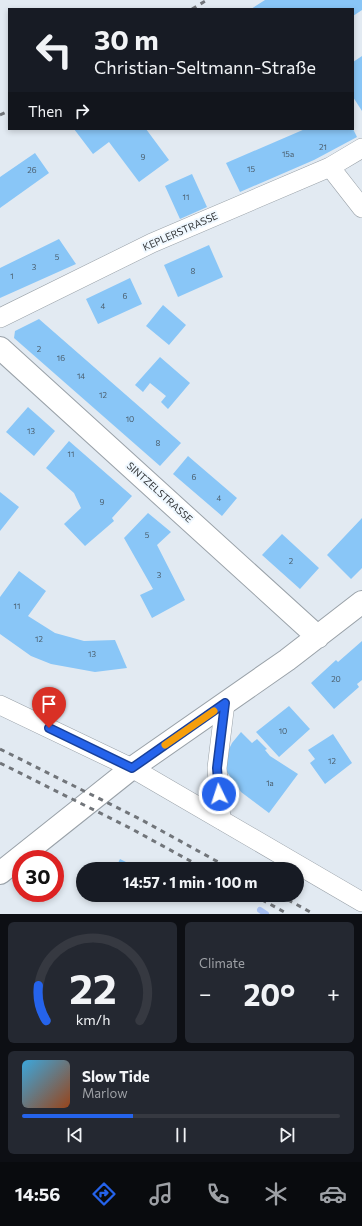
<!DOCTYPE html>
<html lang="en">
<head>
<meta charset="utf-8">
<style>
	body { margin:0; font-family:Commissioner,sans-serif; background:#242831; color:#f1f3f6; height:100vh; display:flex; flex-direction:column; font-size:15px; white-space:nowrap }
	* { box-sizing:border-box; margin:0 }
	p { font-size:13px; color:#9ea1a6 }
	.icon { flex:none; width:22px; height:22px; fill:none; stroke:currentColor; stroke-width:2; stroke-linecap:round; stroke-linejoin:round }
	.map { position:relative; height:914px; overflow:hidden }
	.sheet { display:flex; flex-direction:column; gap:8px; padding:8px; background:#0d0f14; flex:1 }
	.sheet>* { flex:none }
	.banner { position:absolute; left:8px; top:8px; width:346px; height:122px; border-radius:0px; box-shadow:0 2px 6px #0003; background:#171b24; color:#f1f3f6; overflow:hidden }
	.speed { position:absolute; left:12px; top:850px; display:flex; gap:8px; font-size:20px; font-weight:700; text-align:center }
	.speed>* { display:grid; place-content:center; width:52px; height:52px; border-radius:50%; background:#171b24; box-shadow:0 2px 6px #0003; line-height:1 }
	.speed .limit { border:6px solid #d22; background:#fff; color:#111 }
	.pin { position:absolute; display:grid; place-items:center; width:34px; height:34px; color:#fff; margin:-41px -17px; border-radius:50% 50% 50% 0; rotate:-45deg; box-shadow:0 0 4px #0007 }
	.pin .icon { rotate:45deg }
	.me { position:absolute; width:44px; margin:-22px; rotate:356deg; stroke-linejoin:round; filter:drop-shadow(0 0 3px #0008) }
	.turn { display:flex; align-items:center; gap:14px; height:84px; padding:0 20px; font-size:18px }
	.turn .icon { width:52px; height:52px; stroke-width:2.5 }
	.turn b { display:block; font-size:28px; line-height:34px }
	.then { display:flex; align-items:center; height:38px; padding:0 20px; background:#0003; gap:8px; font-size:15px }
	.big { font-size:30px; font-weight:700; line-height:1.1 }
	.sheet .card { flex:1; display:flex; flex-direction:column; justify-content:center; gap:6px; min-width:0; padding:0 14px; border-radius:6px; background:#242831 }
	.sheet .dial { align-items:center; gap:0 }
	.dial svg { height:104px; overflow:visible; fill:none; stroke:#363941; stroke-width:7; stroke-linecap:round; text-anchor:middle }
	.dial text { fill:#f1f3f6; stroke:none }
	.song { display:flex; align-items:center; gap:12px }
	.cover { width:48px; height:48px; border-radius:6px; background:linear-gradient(135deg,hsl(200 70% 55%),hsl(20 70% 35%)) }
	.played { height:4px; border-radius:2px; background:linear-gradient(90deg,#2563eb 35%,#363941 35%) }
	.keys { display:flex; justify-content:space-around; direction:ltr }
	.heat { display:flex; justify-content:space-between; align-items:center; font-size:22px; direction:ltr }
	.sheet .tiles { flex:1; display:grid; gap:8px; grid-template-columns:1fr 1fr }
	.card:last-child { grid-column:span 2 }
	.trip { position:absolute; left:76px; top:862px; width:228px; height:40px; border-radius:20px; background:#171b24; box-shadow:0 2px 6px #0003; font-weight:700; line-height:40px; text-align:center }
	.tabs { display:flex; height:64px; justify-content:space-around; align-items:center; background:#090b0e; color:#9ea1a6 }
	.tabs .icon { width:28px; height:28px }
	.tabs .active { color:#2563eb }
	.tabs b { font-size:18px; color:#f1f3f6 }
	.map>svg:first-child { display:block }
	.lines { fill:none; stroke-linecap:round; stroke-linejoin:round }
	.stream { stroke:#a9c2f3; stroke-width:6 }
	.building { fill:#89c6f7 }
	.street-casing { stroke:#99a1a8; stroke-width:20 }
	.secondary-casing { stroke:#99a1a8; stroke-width:24 }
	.street { stroke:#fff; stroke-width:19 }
	.secondary { stroke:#fff; stroke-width:22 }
	.rail { stroke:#71757a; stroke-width:3; stroke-dasharray:5 5; stroke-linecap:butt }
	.route-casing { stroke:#184099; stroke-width:10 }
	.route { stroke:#2563eb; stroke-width:7 }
	.slow { stroke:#f59e0b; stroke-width:7 }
	.labels { text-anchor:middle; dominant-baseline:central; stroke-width:4; stroke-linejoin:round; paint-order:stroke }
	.number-label { font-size:8px; fill:#4a5c6a }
	.street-label { font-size:10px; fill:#35383b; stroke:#eff8ff }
</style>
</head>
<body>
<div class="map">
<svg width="362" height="914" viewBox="0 0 362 914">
	<rect width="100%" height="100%" fill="#e2eaf2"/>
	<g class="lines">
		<path class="stream" d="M260,910L266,914"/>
	</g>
	<path class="building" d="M265,0H362V10L353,16V9H251Z
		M362,56V111L353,97V62Z
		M74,129H146L169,160L139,182L109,142L93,154Z
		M305,129H353L357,137L314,160L240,192L226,163Z
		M35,153L49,173L0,208V177Z
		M192,174L207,207L180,219L165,186Z
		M59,239L76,264L0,298V268Z
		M209,245L223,277L178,297L164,265Z
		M130,278L142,304L98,324L86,299Z
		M163,305L186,325L169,345L146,326Z
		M39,319L181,443L160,466L14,338L15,331Z
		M160,357L190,383L168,409L161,402L166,396L150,383L143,392L135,385Z
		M28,407L55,431L34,456L6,432Z
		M69,441L132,496L112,518L114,521L85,546L64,524L81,508L74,493L46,468Z
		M188,456L237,498L222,516L173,474Z
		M0,492L19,507L0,531Z
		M148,513L171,532L157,545L185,600L152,618L140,595L153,589L124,538Z
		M362,518V568L351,579L327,555Z
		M282,534L319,568L300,589L262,555Z
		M19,571L46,591L28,616L55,633L84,641L115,640L127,668L95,672L51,664L31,656L0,634V597Z
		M362,641V680L357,684L359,687L334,709L311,683L336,660L338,662Z
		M289,706L310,729L279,757L256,732Z
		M241,732L252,743L257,739L267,749L265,750L270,756L298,774L269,813L241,792L227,772L225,763L227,753L232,743Z
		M333,734L352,763L325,784L310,763L315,759L308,750Z
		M120,859L140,869H115Z"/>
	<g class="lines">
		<g class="street-casing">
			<path id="street" d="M330,167L362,208
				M0,318L152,243L330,167L362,148
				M0,705L132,768L362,902
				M221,820L217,768L225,703"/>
		</g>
		<g class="secondary-casing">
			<path id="secondary" d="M0,348L318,637
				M0,873L132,768L287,660L362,602"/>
		</g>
		<use href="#street" class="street"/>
		<use href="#secondary" class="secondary"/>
		<path class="rail" d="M192,9L207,0
			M0,115L9,111
			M0,749L140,819L231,869
			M0,763L130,828L205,869
			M253,895L288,914
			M279,895L314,914"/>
	</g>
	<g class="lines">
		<g class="route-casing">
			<path id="route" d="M49,728L132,768L225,703L217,768L219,794"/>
		</g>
		<use href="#route" class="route"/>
		<path class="slow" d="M165,745L214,711"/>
	</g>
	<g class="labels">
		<g class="number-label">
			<text x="323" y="147">21</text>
			<text x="288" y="154">15a</text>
			<text x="143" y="157">9</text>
			<text x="251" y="169">15</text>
			<text x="32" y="170">26</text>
			<text x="186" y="197">11</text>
			<text x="57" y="257">5</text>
			<text x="34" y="267">3</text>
			<text x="193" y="271">8</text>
			<text x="12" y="276">1</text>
			<text x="125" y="296">6</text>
			<text x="103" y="306">4</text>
			<text x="39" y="349">2</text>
			<text x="61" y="358">16</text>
			<text x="81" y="376">14</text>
			<text x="103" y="395">12</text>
			<text x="130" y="419">10</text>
			<text x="31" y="431">13</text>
			<text x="158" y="443">8</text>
			<text x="71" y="454">11</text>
			<text x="194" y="477">6</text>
			<text x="219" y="498">4</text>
			<text x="102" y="502">9</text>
			<text x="147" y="535">5</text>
			<text x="291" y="561">2</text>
			<text x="159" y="575">3</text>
			<text x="17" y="606">11</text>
			<text x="39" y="639">12</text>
			<text x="92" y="654">13</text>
			<text x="336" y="679">20</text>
			<text x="283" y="731">10</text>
			<text x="332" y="761">12</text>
			<text x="270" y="783">1a</text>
		</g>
		<g class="street-label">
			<text transform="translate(180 231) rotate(-24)">KEPLERSTRASSE</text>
			<text transform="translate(160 492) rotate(42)">SINTZELSTRASSE</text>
		</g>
	</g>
</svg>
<div class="speed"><div class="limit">30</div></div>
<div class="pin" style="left:49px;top:728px;background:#d93025"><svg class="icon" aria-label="arrive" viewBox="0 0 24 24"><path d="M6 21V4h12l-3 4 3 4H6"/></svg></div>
<svg class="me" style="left:219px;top:794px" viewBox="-20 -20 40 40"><circle r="17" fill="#2563eb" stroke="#fff" stroke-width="3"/><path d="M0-11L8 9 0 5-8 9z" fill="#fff"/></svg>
<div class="trip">14:57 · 1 min · 100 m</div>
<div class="banner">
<div class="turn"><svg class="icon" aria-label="left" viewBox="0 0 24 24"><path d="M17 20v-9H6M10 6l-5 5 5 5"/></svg><div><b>30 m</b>Christian-Seltmann-Straße</div></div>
<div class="then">Then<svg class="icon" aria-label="right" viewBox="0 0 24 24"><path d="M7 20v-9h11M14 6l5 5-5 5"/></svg></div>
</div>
</div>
<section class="sheet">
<div class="tiles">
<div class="card dial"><svg viewBox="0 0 100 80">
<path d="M14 69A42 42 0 1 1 86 69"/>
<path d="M14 69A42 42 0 0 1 8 42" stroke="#2563eb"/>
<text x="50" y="56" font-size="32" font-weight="700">22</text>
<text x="50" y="72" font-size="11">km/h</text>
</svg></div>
<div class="card"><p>Climate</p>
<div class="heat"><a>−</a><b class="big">20°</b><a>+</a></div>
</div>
<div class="card">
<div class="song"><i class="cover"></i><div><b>Slow Tide</b><p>Marlow</p></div></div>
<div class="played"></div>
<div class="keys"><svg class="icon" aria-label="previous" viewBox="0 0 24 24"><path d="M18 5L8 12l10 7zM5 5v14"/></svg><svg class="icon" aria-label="pause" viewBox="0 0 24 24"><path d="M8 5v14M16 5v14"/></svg><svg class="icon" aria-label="next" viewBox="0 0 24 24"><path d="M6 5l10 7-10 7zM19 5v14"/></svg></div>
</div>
</div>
</section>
<nav class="tabs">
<b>14:56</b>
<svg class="icon active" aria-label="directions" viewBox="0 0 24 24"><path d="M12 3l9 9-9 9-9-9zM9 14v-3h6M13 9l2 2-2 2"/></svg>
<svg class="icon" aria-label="music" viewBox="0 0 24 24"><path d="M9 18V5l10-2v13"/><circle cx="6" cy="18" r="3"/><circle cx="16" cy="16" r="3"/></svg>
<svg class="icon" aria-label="phone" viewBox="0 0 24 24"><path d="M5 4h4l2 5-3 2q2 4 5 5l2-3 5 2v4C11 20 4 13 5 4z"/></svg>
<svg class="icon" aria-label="climate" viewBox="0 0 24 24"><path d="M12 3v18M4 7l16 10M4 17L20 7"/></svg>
<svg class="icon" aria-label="car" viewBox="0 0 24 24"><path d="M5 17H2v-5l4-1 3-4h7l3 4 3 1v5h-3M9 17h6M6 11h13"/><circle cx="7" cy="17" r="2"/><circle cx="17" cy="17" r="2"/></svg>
</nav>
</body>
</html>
